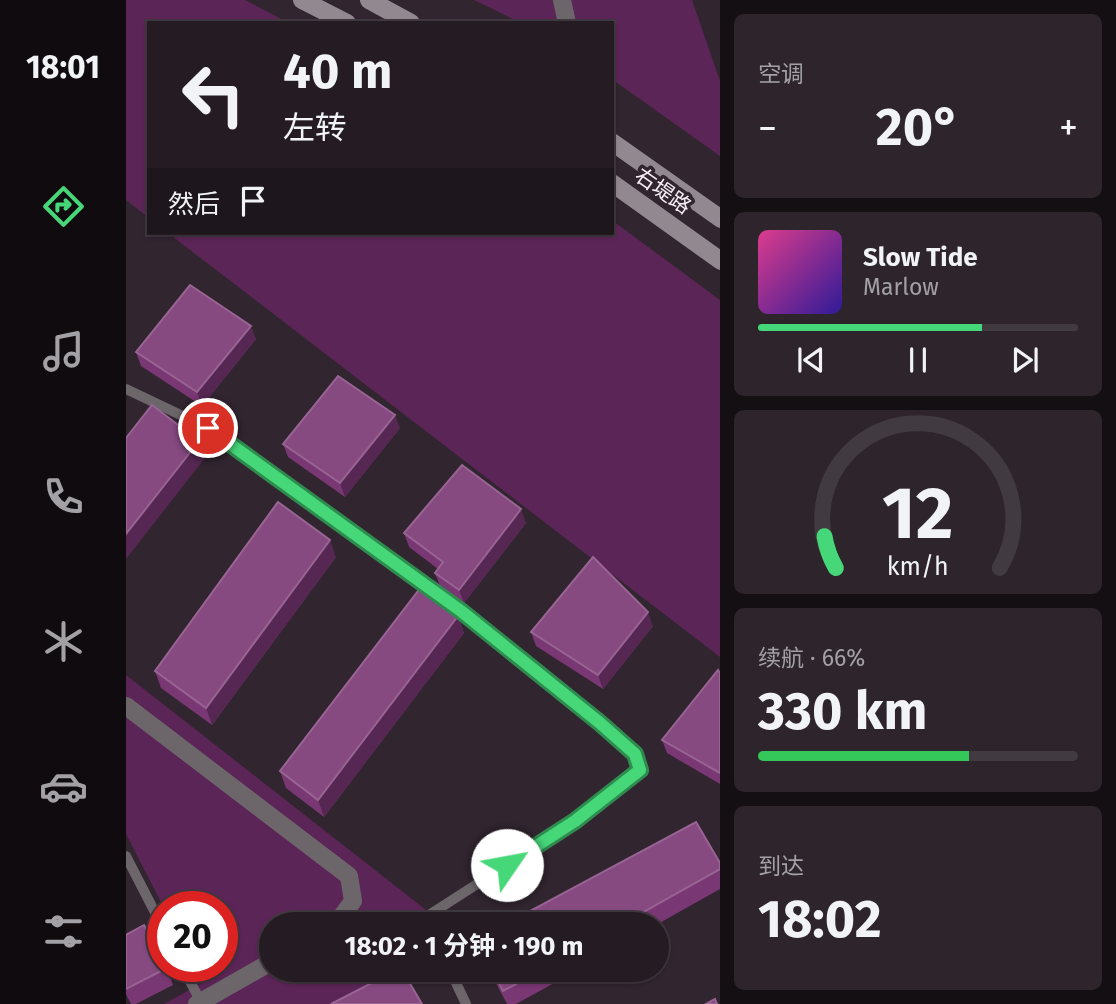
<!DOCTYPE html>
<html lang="zh">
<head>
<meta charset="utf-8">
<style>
	body { margin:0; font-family:"Fira Sans","Noto Sans SC",sans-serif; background:#2d252b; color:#f1f3f6; height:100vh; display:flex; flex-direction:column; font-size:26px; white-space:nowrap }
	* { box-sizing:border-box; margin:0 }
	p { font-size:23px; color:#a3a1a6 }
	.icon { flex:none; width:38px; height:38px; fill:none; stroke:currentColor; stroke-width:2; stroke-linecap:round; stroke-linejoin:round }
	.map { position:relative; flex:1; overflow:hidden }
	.panel { display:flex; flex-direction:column; gap:14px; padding:14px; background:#140f13; width:396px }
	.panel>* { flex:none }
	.banner { position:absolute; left:21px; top:21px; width:467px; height:214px; border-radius:0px; box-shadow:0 2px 5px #0004,0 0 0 2px #423a41; background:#251c23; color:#f1f3f6; overflow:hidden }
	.speed { position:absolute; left:21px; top:891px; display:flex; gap:14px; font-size:35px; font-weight:700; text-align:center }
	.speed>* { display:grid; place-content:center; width:91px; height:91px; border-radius:50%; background:#251c23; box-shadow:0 2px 5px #0004,0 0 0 2px #423a41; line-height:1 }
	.speed .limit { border:10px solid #d22; background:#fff; color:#111 }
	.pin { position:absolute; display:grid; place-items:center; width:60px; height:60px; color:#fff; margin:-30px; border:4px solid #fff; border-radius:50%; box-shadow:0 2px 7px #0007 }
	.me { position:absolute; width:77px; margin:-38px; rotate:57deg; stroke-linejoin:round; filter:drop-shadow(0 0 5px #0008) }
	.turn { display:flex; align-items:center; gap:24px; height:147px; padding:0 21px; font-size:32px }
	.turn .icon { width:91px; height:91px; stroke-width:2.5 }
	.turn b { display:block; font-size:49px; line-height:60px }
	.then { display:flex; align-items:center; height:66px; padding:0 21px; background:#0003; gap:14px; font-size:26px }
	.big { font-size:52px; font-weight:700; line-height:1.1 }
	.panel .widget { flex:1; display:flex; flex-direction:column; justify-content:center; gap:10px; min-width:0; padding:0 24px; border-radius:10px; background:#2d252b }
	.panel .dial { align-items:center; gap:0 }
	.dial svg { height:182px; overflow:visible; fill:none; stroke:#423a41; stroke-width:7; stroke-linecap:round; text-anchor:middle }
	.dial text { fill:#f1f3f6; stroke:none }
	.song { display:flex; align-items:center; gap:21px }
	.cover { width:84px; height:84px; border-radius:10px; background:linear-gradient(135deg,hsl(330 70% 55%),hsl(250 70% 35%)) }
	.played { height:7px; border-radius:4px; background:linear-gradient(90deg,#46d779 70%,#423a41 70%) }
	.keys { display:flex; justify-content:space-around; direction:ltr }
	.heat { display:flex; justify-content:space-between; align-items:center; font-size:38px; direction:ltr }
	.charge { height:10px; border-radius:5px; background:linear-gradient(90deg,#34c759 66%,#423a41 0) }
	.trip { position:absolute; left:133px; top:912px; width:410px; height:70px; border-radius:35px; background:#251c23; box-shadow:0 2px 5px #0004,0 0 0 2px #423a41; font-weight:700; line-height:70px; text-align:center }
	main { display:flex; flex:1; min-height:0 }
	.dock { display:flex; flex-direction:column; width:126px; justify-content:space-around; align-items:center; background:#0f0b0e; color:#a3a1a6 }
	.dock .icon { width:49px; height:49px }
	.dock .current { color:#46d779 }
	.dock b { font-size:32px; color:#f1f3f6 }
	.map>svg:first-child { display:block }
	.green { fill:#5c2557 }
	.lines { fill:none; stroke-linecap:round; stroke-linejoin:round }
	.lane { stroke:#6c666b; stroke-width:10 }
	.street { stroke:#6c666b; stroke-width:18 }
	.secondary { stroke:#928890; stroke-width:18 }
	.wall { fill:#793773 }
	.shaded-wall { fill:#562752 }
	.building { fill:#864a81; stroke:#986493; stroke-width:2 }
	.route-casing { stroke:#2e8c4f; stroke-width:18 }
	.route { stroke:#46d779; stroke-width:12 }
	.labels { text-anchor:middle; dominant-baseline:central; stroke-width:7; stroke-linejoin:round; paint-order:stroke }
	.street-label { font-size:21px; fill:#f7eef5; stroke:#31252f }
</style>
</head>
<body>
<main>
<nav class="dock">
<b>18:01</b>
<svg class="icon current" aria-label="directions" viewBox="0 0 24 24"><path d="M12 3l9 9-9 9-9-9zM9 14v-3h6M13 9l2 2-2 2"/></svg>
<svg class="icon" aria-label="music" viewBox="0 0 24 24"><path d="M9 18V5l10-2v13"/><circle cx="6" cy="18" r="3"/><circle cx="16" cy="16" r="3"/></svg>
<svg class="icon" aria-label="phone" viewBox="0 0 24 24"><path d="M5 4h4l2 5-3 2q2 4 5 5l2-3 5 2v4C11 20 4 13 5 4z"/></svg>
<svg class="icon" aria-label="climate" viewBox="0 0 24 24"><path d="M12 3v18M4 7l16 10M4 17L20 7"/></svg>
<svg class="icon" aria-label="car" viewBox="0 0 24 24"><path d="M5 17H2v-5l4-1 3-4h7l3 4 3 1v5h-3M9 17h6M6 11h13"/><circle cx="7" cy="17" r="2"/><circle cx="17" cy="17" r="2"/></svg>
<svg class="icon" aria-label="filters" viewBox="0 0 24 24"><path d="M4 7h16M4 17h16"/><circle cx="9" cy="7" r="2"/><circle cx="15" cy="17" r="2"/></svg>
</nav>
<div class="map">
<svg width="595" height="1004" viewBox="0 0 595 1004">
	<rect width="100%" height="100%" fill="#31252f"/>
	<path class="green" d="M0,0H119L163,23H23V218L0,200Z
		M348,0H566L594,81V156L487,80L486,23H395Z
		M487,221L594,300V657L42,233H486Z
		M0,675L318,924H145V970H290L224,1004H38L76,983L67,966H96V906H37L0,834Z"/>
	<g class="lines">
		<path class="lane" d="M0,389L82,428L335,611L474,723L509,754L514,770L449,821L289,924
			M0,856L37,928
			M229,924L241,922L259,924
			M56,966L76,1004
			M324,970L340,1004"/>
		<path class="street" d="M436,0L441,23
			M0,706L223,876L227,901L210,924
			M71,1004L145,962"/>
		<path class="secondary" d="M176,0L221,23
			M243,0L285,23
			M486,142L595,219
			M486,183L595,261"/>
	</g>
	<path class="wall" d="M130,339L76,406L15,366L10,352Z
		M274,428L219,497L162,457L157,444Z
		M400,523L338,603L314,586L309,573L312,569L283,547L278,533Z
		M210,557L86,725L35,688L29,671Z
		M322,599L326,611L332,616L338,633L198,817L160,788L154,771Z
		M527,626L477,689L410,646L405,632Z
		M594,673V784L541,753L536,740Z
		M594,863V889L530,925V924H380Z
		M0,935L41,968L47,985L10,1004H5L0,994Z
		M363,970H452L390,1004H381Z"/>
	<path class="shaded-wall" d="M125,326L130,339L76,406L71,392Z
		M269,415L274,428L219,497L214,483Z
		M73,441L79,458L0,559V534Z
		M395,509L400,523L338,603L333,590Z
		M204,540L210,557L86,725L80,708Z
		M322,599L328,616L317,604Z
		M522,612L527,626L477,689L472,675Z
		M332,616L338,633L198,817L192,800Z"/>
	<path class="building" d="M64,285L125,326L71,392L10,352Z
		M212,376L269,415L214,483L157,444Z
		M26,405L73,441L0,534V438Z
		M336,465L395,509L333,590L309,573L317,562L278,533Z
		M152,502L204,540L80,708L29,671Z
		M467,557L522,612L472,675L405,632Z
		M299,582L322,599L317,604L332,616L192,800L154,771Z
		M592,670L594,673V773L536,740Z
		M570,822L594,863V869L496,924H380Z
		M18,925L37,960V966H40L41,968L0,989V935Z
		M271,970H276L296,1004H205Z
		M366,970H416L377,991Z
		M589,999L591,1004H580Z"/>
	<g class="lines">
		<g class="route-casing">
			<path id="route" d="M82,428L335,611L474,723L509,754L514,770L449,821L381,865"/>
		</g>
		<use href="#route" class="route"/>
	</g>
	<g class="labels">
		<g class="street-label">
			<text transform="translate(537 191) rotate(35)">右堤路</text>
		</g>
	</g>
</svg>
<div class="speed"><div class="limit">20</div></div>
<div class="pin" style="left:82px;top:428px;background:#d93025"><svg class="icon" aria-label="arrive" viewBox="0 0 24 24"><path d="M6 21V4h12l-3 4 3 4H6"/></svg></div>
<svg class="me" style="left:381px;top:865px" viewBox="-20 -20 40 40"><circle r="19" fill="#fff"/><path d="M0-13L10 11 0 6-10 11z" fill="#46d779"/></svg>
<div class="trip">18:02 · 1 分钟 · 190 m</div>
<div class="banner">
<div class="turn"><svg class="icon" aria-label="left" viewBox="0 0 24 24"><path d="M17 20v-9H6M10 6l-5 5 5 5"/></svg><div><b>40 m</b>左转</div></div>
<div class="then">然后<svg class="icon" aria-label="arrive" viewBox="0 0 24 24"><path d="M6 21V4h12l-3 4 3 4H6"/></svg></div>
</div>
</div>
<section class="panel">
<div class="widget"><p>空调</p>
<div class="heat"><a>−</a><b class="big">20°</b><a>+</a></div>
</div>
<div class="widget">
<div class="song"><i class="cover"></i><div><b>Slow Tide</b><p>Marlow</p></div></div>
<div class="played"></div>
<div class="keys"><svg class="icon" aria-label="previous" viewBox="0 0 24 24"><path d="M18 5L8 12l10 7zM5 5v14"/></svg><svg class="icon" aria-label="pause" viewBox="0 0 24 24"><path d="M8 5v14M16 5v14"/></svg><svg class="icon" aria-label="next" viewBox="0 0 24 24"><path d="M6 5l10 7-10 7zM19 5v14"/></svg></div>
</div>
<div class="widget dial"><svg viewBox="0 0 100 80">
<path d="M14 69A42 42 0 1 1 86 69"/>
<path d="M14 69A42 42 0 0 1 9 55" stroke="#46d779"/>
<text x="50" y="56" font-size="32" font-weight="700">12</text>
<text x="50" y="72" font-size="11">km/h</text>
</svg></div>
<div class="widget"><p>续航 · 66%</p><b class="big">330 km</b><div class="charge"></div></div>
<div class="widget"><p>到达</p><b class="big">18:02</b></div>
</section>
</main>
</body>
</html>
